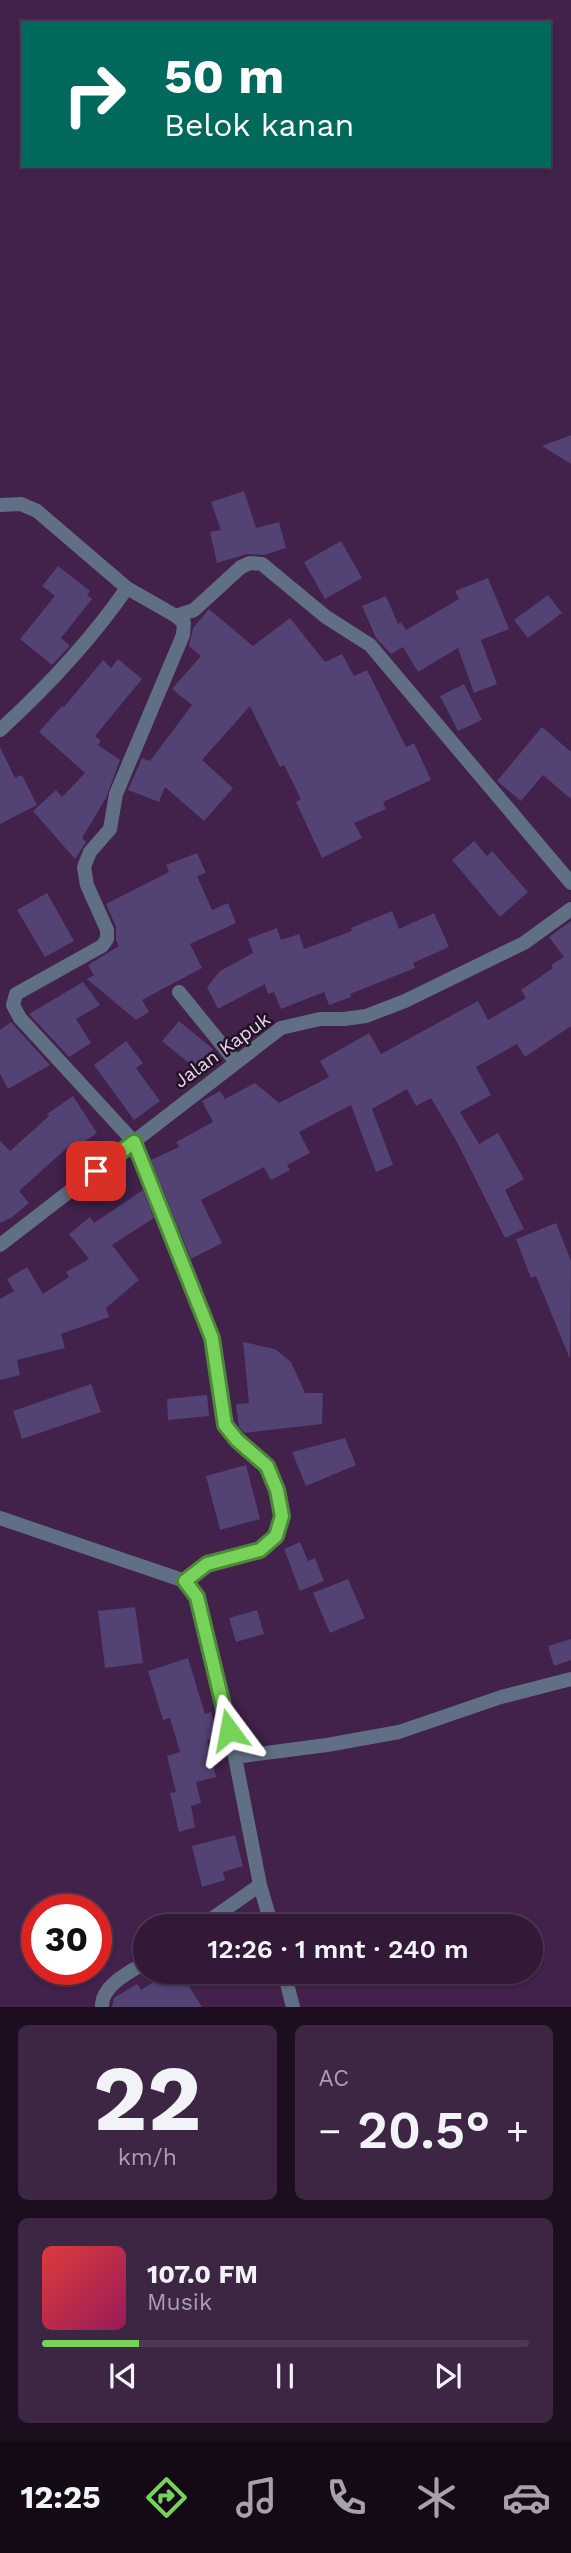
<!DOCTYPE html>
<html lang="id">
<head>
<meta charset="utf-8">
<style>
	body { margin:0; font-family:"Work Sans",sans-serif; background:#3d2643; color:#f1f3f6; height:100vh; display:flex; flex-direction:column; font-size:26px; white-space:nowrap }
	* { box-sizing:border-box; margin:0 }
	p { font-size:23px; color:#a8a0ae }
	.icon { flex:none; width:38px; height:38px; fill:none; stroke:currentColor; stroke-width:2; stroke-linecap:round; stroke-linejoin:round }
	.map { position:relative; height:2007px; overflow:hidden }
	.details { display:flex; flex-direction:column; gap:18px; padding:18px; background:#1c0e1f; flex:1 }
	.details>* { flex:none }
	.banner { position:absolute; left:21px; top:21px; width:530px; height:147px; border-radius:0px; box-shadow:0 2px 5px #0004,0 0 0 2px #4d3853; background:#00695c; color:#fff; overflow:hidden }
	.speed { position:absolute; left:21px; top:1894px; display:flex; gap:14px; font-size:35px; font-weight:700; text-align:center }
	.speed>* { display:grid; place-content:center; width:91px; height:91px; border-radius:50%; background:#321938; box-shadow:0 2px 5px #0004,0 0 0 2px #4d3853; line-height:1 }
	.speed .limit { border:10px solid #d22; background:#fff; color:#111 }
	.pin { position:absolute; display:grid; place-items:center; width:60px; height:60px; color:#fff; margin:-30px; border-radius:14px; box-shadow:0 4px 10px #0006 }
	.me { position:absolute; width:77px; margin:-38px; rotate:347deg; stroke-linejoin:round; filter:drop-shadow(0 0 5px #0008) }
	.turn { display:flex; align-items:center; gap:24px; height:147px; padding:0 28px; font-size:32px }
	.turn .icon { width:91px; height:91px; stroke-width:2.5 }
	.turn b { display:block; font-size:49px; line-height:60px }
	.big { font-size:52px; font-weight:600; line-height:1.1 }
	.details .card { flex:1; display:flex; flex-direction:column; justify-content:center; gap:10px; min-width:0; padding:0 24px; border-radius:10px; background:#3d2643 }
	.details .dial { align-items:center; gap:0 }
	.dial b { font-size:91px; line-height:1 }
	.song { display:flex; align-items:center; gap:21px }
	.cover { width:84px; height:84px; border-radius:10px; background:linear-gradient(135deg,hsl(0 70% 55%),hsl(330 70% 35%)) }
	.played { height:7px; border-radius:4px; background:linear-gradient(90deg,#77d259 20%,#4d3853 20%) }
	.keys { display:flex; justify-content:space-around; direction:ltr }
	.heat { display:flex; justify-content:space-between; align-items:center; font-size:38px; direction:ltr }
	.details .tiles { flex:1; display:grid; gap:18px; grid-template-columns:1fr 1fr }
	.card:last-child { grid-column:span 2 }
	.trip { position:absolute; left:133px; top:1914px; width:410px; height:70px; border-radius:35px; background:#321938; box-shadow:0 2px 5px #0004,0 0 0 2px #4d3853; font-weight:600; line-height:70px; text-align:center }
	.tab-bar { display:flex; height:112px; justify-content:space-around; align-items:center; background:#140a16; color:#a8a0ae }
	.tab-bar .icon { width:49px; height:49px }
	.tab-bar .active { color:#77d259 }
	.tab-bar b { font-size:32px; color:#f1f3f6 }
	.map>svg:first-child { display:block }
	.building { fill:#534274 }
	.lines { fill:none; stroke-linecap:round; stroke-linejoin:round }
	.minor { stroke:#616f84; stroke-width:14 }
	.route-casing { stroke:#4d883a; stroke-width:18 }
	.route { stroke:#77d259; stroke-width:12 }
	.labels { text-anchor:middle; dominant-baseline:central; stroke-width:5; stroke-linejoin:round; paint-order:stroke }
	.street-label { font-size:19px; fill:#e8d4ee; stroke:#211325 }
</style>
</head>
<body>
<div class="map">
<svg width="571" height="2007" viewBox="0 0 571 2007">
	<rect width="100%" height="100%" fill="#42214b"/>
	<path class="building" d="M571,435V464L542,446Z
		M244,491L256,528L279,522L286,548L264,555L247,554L217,563L210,532L221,530L211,502Z
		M341,541L362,578L325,599L304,562Z
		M58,566L90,591L87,595L92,599L61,638L70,646L52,665L20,639L55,596L42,586Z
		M488,578L509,629L481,640L497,684L474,693L458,648L418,672L403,647L391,654L376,638L362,606L386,596L398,624L401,622L406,630L459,599L455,591Z
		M548,595L562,613L528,638L514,620Z
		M209,609L253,646L290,618L325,662L342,654L354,676L367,670L406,747L414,743L431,780L383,802L386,809L354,823L362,838L322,858L296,802L301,799L284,765L280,767L250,706L202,760L233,788L204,821L165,787L159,802L128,790L142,758L150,761L192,705L172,689L201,656L189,646L193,628Z
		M118,659L142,679L95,736L101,741L98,745L120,760L106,798L82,838L86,842L75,859L33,811L56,790L62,797L85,773L39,732L62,706L64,707L103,660L111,668Z
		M464,684L482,720L458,731L440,696Z
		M542,727L571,752V799L543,775L521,801L497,781Z
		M0,747L15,778L22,775L37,805L0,824Z
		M474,841L487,856L492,851L528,892L500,917L452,860Z
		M197,853L206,873L197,876L212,910L228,903L236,923L190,944L202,968L142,1000L149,1012L136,1020L87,979L94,975L88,965L119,946L116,940V927L106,904L169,872L166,865Z
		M47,893L74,941L45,957L17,910Z
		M392,911L399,929L434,913L449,947L413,963L415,968L350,994L351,997L329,1005L324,992L281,1009L274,992L268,994L265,984L218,1009L207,987L220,971L253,953L248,939L277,928L281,940L299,934L304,949L352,931L351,928Z
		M571,921V1026L525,1057L517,1044L476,1067L491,1095L460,1112L479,1144L498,1133L524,1179L505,1190L524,1229L505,1238L457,1142L431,1098L416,1106L407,1089L372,1109L393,1165L376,1172L351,1105L299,1132L310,1153L287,1165L290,1170L271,1180L264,1167L201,1200L222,1243L191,1259L151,1160L179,1147L176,1142L213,1122L202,1101L220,1091L225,1099L255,1083L279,1103L329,1077L320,1061L369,1033L381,1054L478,1001L488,1020L526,998L521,990L553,968L551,965L564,957L549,937Z
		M83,982L100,1005L76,1019L91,1043L69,1057L29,1014Z
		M179,1021L213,1049L196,1069L162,1041Z
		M11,1022L50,1065L8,1089L0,1074V1030Z
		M126,1041L143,1063L136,1068L160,1101L134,1120L94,1065Z
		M73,1096L97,1133L72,1150L69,1146L19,1191L29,1203L11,1218L0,1223V1141L10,1151L49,1116L47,1114Z
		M143,1190L154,1218L112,1245L139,1280L106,1308L109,1317L61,1334L65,1348L17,1360L20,1375L0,1380V1299L14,1291L7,1279L27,1267L43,1294L69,1277L66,1272L89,1259L69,1234L90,1217L94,1223Z
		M556,1223L571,1261L570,1359L536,1276L531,1278L516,1239Z
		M243,1342L275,1349L291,1362L305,1393H323L322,1424L244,1433L239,1427L236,1404L249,1403Z
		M91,1384L101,1412L22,1439L13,1411Z
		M207,1395L209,1416L168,1420L167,1399Z
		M345,1438L356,1465L306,1486L292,1452Z
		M246,1465L260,1519L220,1530L206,1476Z
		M300,1542L308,1561L315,1558L324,1581L300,1591L284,1549Z
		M348,1579L365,1618L330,1633L313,1593Z
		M135,1607L143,1663L105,1668L98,1611Z
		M257,1610L264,1634L236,1642L229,1618Z
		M571,1639V1660L554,1666L548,1646Z
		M188,1658L205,1714L211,1712L219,1736L207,1740L216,1777L196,1782L201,1803L191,1806L195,1827L179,1832L170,1793L176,1792L167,1756L180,1752L170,1718L163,1720L148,1671Z
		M235,1835L243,1866L223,1872L225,1880L202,1887L192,1846Z
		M169,1972H180L202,2007H112L114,1998L137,1984L141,1990Z"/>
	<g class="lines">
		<path class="minor" d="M0,505L21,504L37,511L127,588L176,616L194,610L241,567L250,563L262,564L326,617L370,645L571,883
			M176,616L184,623L183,635L116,794L110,829L90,852L84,867L87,885L107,930V939L102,946L16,994L13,1005L20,1018L134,1142L212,1338L225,1425L237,1440L267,1466L277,1490L282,1516L276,1536L260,1550L207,1564L185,1581L197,1597L235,1757L260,1885L272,1927
			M0,730C47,687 91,640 127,588
			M179,992L236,1062
			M0,1245L281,1028L320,1019H344L366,1016L405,1001L524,943L571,909
			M0,1518L185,1581
			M235,1757L327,1745L399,1732L501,1697L571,1679
			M200,1927L260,1885
			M284,1972L293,2007
			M102,2007C101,1986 129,1972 145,1963"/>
	</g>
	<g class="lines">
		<g class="route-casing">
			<path id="route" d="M96,1171L134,1142L212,1338L225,1425L237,1440L267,1466L277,1490L282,1516L276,1536L260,1550L207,1564L185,1581L197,1597L229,1730"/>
		</g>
		<use href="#route" class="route"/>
	</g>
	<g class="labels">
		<g class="street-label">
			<text transform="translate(222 1050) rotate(-36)">Jalan Kapuk</text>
		</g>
	</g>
</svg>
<div class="speed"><div class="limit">30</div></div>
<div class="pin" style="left:96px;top:1171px;background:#d93025"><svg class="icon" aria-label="arrive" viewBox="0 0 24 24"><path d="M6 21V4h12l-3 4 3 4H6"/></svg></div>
<svg class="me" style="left:229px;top:1730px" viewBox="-20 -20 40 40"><path d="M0-17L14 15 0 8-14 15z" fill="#77d259" stroke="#fff" stroke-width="4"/></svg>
<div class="trip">12:26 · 1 mnt · 240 m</div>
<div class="banner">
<div class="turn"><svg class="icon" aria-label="right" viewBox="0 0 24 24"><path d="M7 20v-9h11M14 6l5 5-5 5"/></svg><div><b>50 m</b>Belok kanan</div></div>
</div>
</div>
<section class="details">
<div class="tiles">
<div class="card dial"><b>22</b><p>km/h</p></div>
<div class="card"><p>AC</p>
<div class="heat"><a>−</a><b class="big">20.5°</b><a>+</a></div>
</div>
<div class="card">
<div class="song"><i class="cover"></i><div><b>107.0 FM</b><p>Musik</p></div></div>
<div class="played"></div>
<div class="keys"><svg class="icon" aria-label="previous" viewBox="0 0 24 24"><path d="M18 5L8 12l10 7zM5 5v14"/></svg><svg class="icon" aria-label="pause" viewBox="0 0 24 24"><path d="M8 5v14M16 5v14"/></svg><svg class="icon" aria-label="next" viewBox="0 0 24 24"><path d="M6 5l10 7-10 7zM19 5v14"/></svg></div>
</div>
</div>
</section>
<nav class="tab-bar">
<b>12:25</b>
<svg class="icon active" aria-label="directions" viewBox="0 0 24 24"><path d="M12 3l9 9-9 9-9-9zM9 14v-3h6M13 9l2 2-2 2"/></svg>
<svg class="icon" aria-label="music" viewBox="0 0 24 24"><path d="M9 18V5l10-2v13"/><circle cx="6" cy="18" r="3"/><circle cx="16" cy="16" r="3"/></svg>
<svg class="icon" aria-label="phone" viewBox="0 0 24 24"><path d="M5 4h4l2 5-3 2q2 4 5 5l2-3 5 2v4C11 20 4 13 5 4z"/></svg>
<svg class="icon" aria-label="climate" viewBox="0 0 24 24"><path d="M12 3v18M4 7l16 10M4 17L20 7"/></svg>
<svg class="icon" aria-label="car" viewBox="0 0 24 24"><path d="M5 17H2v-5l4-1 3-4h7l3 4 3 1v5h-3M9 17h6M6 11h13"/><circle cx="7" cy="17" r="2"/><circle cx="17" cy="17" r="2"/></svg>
</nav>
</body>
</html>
